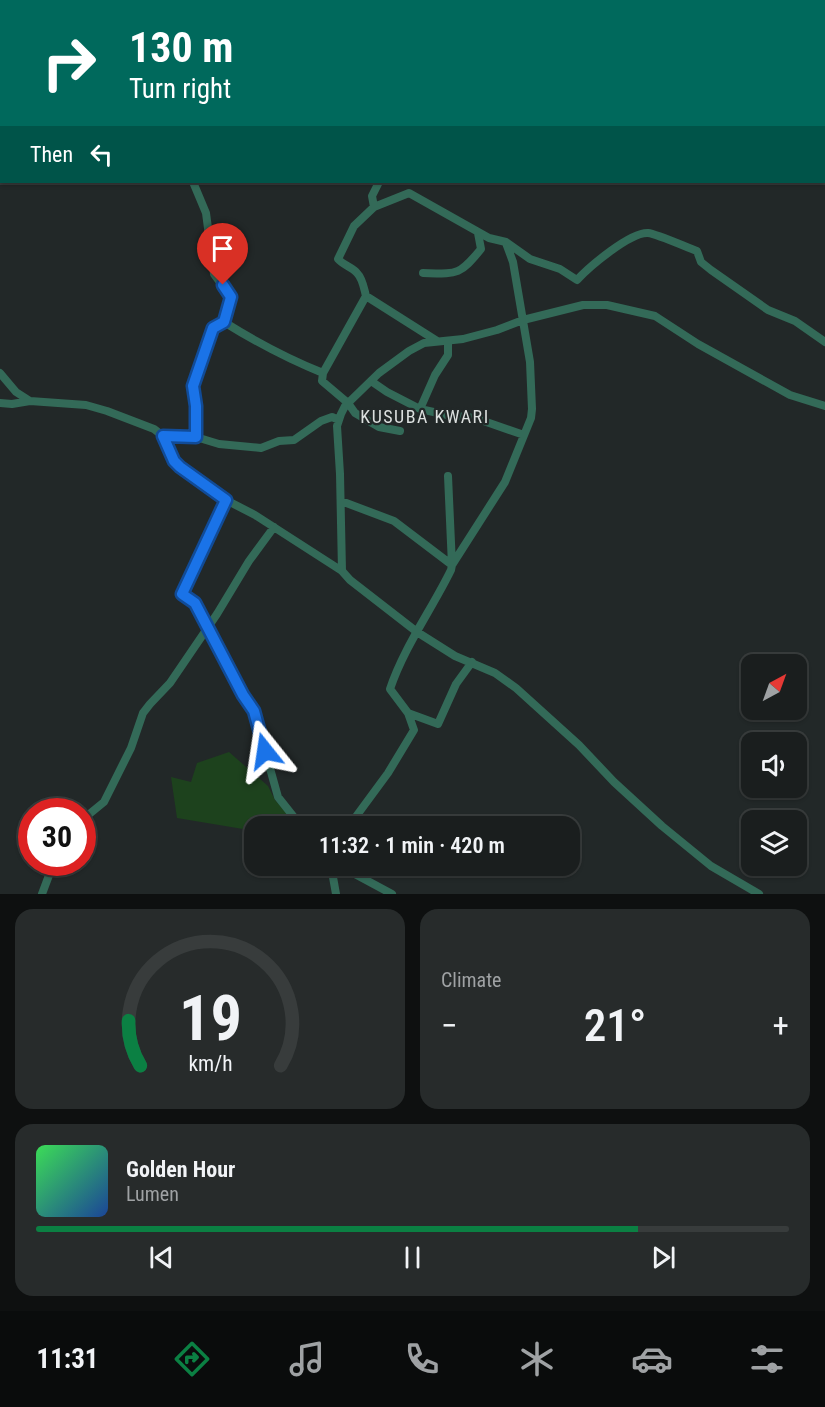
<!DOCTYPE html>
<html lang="en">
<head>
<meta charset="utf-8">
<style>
	body { margin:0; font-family:"Roboto Condensed",sans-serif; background:#272b2b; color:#f1f3f6; height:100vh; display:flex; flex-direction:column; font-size:22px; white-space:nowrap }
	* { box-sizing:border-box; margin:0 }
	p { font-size:20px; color:#9fa2a4 }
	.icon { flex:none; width:33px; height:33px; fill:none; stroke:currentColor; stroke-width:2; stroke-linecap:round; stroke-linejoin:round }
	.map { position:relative; height:894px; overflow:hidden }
	.details { display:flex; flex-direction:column; gap:15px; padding:15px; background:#0e1010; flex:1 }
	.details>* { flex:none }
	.banner { position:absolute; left:0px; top:0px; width:825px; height:183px; box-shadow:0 2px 4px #0004,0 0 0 2px #383c3c; background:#00695c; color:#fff; overflow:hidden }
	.needle { width:39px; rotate:41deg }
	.buttons { position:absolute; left:741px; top:654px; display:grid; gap:12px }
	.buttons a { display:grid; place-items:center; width:66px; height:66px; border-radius:12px; background:#1a1e1e; box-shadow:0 2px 4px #0004,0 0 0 2px #383c3c; font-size:30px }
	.speed { position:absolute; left:18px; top:798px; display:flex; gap:12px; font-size:30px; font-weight:700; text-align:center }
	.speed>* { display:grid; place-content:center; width:78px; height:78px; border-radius:50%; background:#1a1e1e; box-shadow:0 2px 4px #0004,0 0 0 2px #383c3c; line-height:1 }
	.speed .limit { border:9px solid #d22; background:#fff; color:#111 }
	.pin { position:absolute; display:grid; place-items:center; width:51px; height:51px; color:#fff; margin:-62px -26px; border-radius:50% 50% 50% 0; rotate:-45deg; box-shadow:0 0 6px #0007 }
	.pin .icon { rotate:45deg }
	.me { position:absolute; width:66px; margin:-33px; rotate:345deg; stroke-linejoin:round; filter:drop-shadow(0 0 4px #0008) }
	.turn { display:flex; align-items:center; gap:21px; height:126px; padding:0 30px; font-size:27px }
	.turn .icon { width:78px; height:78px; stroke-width:2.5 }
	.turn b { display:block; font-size:42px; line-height:51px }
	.then { display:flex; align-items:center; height:57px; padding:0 30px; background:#0003; gap:12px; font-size:22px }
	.big { font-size:45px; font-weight:600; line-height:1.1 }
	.details .widget { flex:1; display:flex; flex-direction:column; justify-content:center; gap:9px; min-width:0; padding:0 21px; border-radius:18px; background:#272b2b }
	.details .dial { align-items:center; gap:0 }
	.dial svg { height:156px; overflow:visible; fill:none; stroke:#383c3c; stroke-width:7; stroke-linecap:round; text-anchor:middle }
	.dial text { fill:#f1f3f6; stroke:none }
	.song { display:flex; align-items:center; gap:18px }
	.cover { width:72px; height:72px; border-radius:9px; background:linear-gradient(135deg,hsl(130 70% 55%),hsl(220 70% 35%)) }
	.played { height:6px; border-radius:3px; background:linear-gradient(90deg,#0b8043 80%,#383c3c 80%) }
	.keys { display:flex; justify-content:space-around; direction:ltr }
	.heat { display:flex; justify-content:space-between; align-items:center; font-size:33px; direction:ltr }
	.details .tiles { flex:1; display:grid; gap:15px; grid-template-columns:1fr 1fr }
	.widget:last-child { grid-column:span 2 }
	.trip { position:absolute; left:244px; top:816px; width:336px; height:60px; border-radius:18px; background:#1a1e1e; box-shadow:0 2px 4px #0004,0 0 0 2px #383c3c; font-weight:600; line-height:60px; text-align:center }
	.tabs { display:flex; height:96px; justify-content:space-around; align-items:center; background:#0a0c0c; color:#9fa2a4 }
	.tabs .icon { width:42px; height:42px }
	.tabs .current { color:#0b8043 }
	.tabs b { font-size:27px; color:#f1f3f6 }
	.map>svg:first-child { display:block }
	.green { fill:#1d421d }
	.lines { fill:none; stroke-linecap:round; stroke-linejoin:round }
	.street { stroke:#336a58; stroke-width:8 }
	.route-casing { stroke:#114b97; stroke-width:15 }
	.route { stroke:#1a73e8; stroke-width:10 }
	.labels { text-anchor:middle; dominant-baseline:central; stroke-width:4.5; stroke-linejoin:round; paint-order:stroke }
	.quarter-label { font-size:18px; letter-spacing:1.5px; fill:#dbdfde; stroke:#222828 }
</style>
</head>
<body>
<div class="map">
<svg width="825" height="894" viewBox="0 0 825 894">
	<rect width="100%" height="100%" fill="#222828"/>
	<path class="green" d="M229,752L268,786L275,800L298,826H255V831L177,818L171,777L191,782L197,763Z"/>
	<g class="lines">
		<path class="street" d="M142,0V2
			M203,0L206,2
			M11,2L12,0
			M0,13L2,12
			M193,182L206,213L214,274L231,297L224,322C256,342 288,359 323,373
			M374,207L372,196L379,182
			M423,273C457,274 459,276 481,249L478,233
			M366,296L323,373L322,381L348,403L355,413L379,427L400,431
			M437,341L366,296C364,289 363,279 357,273C352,267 343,265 338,259L354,226L374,207L409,193L489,238L506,242L530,259L560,269L577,280C589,267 630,232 648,233C657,234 686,247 697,251L701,262L711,270L768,310L795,321L825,342
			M0,373L16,392L30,401
			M371,381L387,392L420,409L447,415L475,418L524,435
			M0,403L12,404L30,401L86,405L107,411L154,429L163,436L174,461L179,467L226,500L255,515L342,571L350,580L417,632L455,656L495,673L516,688L579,745L614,782L662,826L711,866L759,894
			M420,409L435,375L448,355V342
			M163,436L196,437V406L193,386L213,328L224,322
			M196,437L219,444L261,448L279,441L294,440L321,421L332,417L339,420
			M226,500L181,594L195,603L243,695L254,711L278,797L301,826
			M341,501L394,521L452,565L448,476
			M342,571L340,474L337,426L341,414L345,406L379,373L409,351L424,343L463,339L497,330L523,320L583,305H607L655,316L698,344L790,395L825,406
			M472,662L456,684L438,724L408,713L390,689C404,647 432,609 451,570L452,565L505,482L531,418L532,409L530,362L513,262L506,243
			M82,820L104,802L131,748L143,713L150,704L170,683L217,614L249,561L274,527
			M349,826L388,773L414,730L408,713
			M331,866L336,894
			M340,866L392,894
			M42,894L54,862"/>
	</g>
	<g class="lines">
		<g class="route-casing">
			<path id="route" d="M223,285L231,297L224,322L213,328L193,386L196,406V437L163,436L174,461L180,467L226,500L182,594L195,603L243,695L254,711L265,751"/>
		</g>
		<use href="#route" class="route"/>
	</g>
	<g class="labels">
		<g class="quarter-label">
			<text x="425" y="416">KUSUBA KWARI</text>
		</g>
	</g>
</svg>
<div class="buttons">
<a><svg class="needle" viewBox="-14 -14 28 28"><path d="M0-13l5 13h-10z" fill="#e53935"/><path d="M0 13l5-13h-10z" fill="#9fa2a4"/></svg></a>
<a><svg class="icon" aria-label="sound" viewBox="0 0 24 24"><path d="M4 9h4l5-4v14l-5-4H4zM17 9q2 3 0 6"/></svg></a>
<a><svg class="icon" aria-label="layers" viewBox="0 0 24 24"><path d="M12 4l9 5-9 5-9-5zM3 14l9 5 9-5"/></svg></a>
</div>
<div class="speed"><div class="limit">30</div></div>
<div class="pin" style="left:223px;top:285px;background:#d93025"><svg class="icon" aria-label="arrive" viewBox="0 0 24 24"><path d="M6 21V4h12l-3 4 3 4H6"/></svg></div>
<svg class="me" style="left:265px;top:751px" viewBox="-20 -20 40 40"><path d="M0-17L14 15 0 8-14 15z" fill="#1a73e8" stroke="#fff" stroke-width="4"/></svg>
<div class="trip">11:32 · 1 min · 420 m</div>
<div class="banner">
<div class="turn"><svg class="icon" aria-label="right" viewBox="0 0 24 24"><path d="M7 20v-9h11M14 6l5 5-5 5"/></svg><div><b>130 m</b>Turn right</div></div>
<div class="then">Then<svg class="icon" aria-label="left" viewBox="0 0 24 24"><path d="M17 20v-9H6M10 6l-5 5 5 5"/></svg></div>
</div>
</div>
<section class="details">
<div class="tiles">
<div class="widget dial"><svg viewBox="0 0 100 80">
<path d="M14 69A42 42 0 1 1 86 69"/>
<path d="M14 69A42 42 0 0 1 8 46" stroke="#0b8043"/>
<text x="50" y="56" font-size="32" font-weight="700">19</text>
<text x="50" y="72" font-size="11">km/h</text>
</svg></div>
<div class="widget"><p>Climate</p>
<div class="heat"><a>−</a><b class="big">21°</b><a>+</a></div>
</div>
<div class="widget">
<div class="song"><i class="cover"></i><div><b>Golden Hour</b><p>Lumen</p></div></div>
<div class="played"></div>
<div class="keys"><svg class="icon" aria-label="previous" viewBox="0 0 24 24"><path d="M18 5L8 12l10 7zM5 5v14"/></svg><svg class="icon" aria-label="pause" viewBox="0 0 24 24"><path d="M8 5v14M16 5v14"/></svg><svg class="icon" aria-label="next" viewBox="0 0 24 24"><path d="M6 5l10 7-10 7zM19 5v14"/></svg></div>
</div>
</div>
</section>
<nav class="tabs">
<b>11:31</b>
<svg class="icon current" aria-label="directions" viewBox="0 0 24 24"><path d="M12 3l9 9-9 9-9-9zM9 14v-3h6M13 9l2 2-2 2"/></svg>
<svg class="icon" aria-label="music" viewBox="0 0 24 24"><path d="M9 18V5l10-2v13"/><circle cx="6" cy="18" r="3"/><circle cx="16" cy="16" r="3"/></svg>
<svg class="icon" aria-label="phone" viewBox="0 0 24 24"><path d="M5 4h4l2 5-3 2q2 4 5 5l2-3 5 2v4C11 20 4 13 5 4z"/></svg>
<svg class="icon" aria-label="climate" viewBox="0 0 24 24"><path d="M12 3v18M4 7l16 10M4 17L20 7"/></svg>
<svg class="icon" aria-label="car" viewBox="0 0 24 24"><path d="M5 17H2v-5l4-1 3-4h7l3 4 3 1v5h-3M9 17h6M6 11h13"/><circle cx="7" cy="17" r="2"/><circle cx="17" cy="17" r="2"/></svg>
<svg class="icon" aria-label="filters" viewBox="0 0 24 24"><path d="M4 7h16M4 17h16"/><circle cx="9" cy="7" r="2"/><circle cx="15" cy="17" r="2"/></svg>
</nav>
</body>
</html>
